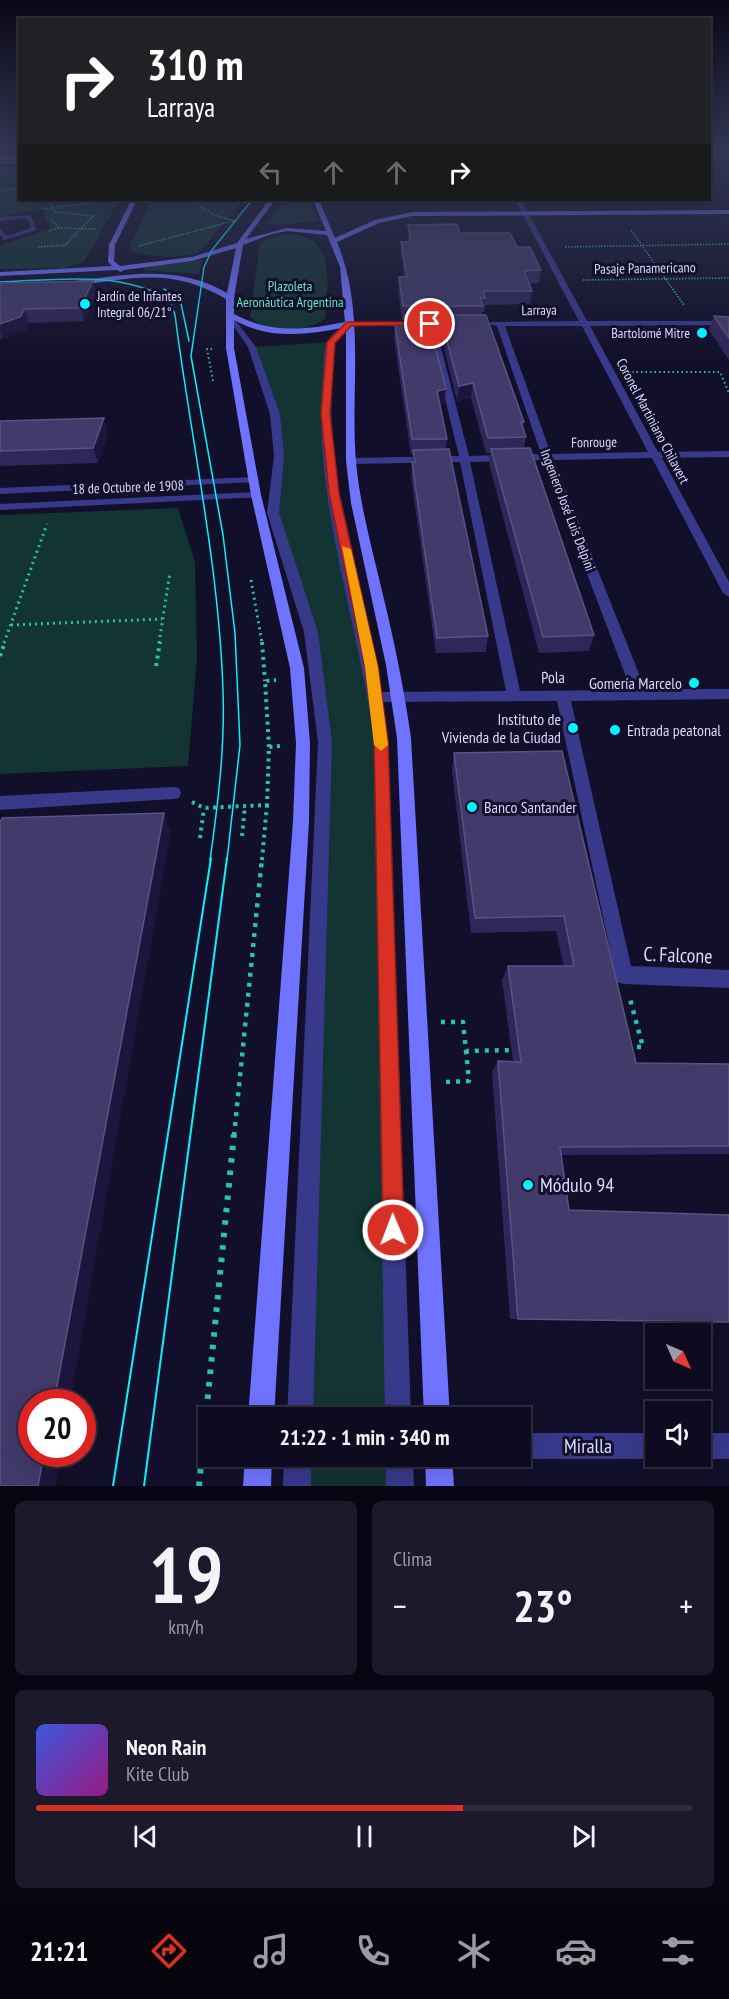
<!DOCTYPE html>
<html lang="es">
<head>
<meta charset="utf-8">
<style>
	body { margin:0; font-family:"PT Sans Narrow",sans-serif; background:#1c192d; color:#f1f3f6; height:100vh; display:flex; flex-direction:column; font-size:22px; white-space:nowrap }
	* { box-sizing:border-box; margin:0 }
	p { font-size:20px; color:#9b9ba5 }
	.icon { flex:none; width:33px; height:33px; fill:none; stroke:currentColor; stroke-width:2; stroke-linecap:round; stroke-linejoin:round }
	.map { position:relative; height:1486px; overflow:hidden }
	.drawer { display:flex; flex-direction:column; gap:15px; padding:15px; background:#080612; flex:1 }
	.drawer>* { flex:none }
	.guide { position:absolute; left:18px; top:18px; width:693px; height:183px; border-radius:0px; box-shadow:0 6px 24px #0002,0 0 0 2px #2e2b3e; background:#202124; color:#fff; overflow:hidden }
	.needle { width:39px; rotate:135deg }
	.tools { position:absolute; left:645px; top:1323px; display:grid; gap:12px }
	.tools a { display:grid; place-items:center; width:66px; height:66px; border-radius:0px; background:#0e0b20; box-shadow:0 6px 24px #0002,0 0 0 2px #2e2b3e; font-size:30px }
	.speed { position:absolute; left:18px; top:1389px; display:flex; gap:12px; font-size:30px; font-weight:700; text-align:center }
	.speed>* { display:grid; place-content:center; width:78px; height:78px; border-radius:50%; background:#0e0b20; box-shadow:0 6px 24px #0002,0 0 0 2px #2e2b3e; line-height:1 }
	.speed .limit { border:9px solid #d22; background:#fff; color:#111 }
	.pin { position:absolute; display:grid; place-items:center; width:51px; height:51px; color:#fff; margin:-26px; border:3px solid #fff; border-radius:50%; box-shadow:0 2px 6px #0007 }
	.me { position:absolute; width:66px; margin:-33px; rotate:359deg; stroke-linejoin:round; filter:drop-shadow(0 0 4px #0008) }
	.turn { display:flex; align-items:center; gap:21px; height:126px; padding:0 30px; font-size:27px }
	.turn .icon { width:78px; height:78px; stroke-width:2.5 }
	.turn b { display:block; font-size:42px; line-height:51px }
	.lanes { display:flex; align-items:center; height:57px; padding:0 30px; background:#0003; justify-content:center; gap:30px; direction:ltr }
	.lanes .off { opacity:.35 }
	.big { font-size:45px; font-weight:800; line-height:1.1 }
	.drawer .widget { flex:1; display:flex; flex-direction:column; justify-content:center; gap:9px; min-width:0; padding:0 21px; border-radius:9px; background:#1c192d }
	.drawer .dial { align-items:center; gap:0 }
	.dial b { font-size:78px; line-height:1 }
	.song { display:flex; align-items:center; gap:18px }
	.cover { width:72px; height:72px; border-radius:9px; background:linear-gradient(135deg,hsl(230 70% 55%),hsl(310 70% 35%)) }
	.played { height:6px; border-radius:3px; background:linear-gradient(90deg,#d93025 65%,#2e2b3e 65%) }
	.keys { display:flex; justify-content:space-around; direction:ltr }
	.heat { display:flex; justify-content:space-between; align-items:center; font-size:33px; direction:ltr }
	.drawer .tiles { flex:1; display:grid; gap:15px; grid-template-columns:1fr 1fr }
	.widget:last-child { grid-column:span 2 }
	.trip { position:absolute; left:198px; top:1407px; width:333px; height:60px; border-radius:0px; background:#0e0b20; box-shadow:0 6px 24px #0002,0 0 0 2px #2e2b3e; font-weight:800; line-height:60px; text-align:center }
	.tab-bar { display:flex; height:96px; justify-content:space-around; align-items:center; background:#06040d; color:#9b9ba5 }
	.tab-bar .icon { width:42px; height:42px }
	.tab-bar .selected { color:#d93025 }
	.tab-bar b { font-size:27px; color:#f1f3f6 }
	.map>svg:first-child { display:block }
	.green { fill:#123432 }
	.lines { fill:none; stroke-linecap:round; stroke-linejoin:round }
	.path-far5 { stroke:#2ac1b0; stroke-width:1.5; stroke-dasharray:1.5 1.5; stroke-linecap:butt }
	.path-far4 { stroke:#2ac1b0; stroke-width:2; stroke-dasharray:1.5 3; stroke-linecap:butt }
	.path-far3 { stroke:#2ac1b0; stroke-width:3; stroke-dasharray:2 4; stroke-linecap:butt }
	.path-far2 { stroke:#2ac1b0; stroke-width:4; stroke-dasharray:3 4.5; stroke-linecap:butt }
	.path-far1 { stroke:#2ac1b0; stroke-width:4.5; stroke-dasharray:4 6; stroke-linecap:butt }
	.path { stroke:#2ac1b0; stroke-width:6; stroke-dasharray:4.5 8; stroke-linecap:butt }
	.lane { fill:#38398b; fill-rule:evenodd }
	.street { fill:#38398b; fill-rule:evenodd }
	.secondary { fill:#6f73ff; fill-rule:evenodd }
	.tram-far1 { stroke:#04f3ff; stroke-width:1.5 }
	.tram { stroke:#04f3ff; stroke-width:2 }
	.wall { fill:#2f2759 }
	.shaded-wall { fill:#1c163e }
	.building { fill:#413a6a; stroke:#5a5382; stroke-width:1.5 }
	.route { fill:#d93025; stroke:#8d1f18; stroke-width:1.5 }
	.slow { fill:#f59e0b }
	.poi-dot { fill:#04f3ff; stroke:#120f2a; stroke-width:2 }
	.labels { text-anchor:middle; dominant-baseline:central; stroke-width:6; stroke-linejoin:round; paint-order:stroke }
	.far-street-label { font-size:14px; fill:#dbd8ff; stroke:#120f2a }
	.far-park-label { font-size:14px; fill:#5ee6bd; stroke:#120f2a }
	.far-poi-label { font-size:14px; fill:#dbd8ff; stroke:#120f2a; text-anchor:start }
	.street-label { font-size:16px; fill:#dbd8ff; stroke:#120f2a }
	.poi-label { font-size:16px; fill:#dbd8ff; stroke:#120f2a; text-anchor:end }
	.near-street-label { font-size:20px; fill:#dbd8ff; stroke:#120f2a }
	.near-poi-label { font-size:20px; fill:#dbd8ff; stroke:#120f2a; text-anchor:start }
</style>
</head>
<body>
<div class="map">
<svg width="729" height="1486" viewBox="0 0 729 1486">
	<rect width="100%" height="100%" fill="#120f2a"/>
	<path class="green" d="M0,168L19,169L20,200H119L84,262L64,268L0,269V246L51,228L42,210L0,216Z
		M152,200H243L198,254C176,257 153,259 131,251L130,246Z
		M286,200H310L319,221L276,225L265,224Z
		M285,234C337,234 328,281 325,319C305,333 268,335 250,317L260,242Z
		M202,260L199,274L143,270L145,267Z
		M331,342L325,414L334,493L372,667L398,1417H300L324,820L319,676L273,513L275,414L252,347Z
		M178,508L195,562L197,657L188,766L0,774V515Z
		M298,1457H399L400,1486H297Z"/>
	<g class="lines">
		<path class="path-far5" d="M0,191L20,188
			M58,200H80
			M190,200L214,215L235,221
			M44,209L113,200
			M58,228L96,229
			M631,230L684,305
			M49,231L58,228L51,218
			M139,246L233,221
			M38,247L65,245L93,216L56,212L48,200
			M565,247L729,244
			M583,280L729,278"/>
		<path class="path-far4" d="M212,349H207L213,381
			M632,372H720L729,393"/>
		<path class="path-far3" d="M251,580L262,643
			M11,625L162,619
			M4,643L47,524
			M159,643L170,572"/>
		<path class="path-far2" d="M262,642L265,681
			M0,656L5,642
			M156,666L160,642
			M269,747L265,681L276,680
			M192,802L204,808L267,805L269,747L280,746
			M242,836L245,806
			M200,838L204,808
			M262,860L267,805"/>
		<path class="path-far1" d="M441,1022H463L466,1051L515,1050
			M627,1047H643L630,999
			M446,1082L469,1081L466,1051
			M234,1136L262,858"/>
		<path class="path" d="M199,1486L234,1134"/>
		<path class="lane" d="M0,152H17L20,153L0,155Z
			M31,215L37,230L4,240L0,235V229L7,236L31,228L27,218L0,221V217Z
			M229,312L256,347L280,414L284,456L279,513L318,632L332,742L313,1418H287L318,742L304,632L267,513L274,456L270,414L248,347L225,314Z
			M346,322L353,324L335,343C332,381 329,418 334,457C344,552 374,644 388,739L411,1418H385L374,739C358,620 311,494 323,374C324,365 323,350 327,342C330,335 341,328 346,322Z
			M284,1456H311V1486H283Z
			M386,1456H413L414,1486H386Z"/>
		<path class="street" d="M20,152V154L0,159V155Z
			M515,200H521L587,321H729V325L590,326L658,452L729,451V457L662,458L729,582V597L723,593L652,458L554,460L645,689H729V699L571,701L631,966L729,970V988L624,984L617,982L557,701L376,702L369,697L376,692L506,691L460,462L351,464L346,461L351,458L459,456L427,324L431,322L435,324L469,456L541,454L497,326L488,324L492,322L579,321ZM505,326H582L648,452L551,454ZM544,460L631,690L520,691L470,462Z
			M349,322H423L427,324L423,326H346V322Z
			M254,477L259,480L258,482L0,494V488Z
			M256,492L260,493V497L0,510V504Z
			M173,787L179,788L181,793L179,798L173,799L0,810V796Z
			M520,1433H656V1456H663L656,1459H520L513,1456H520Z
			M700,1433H729V1459H700L693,1456H700Z"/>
		<path class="secondary" d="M0,156H20V160H0Z
			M131,200H137L115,245L114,261L120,266L192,257L237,243L269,200H275L246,239L287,228L326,231L313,200H319L335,238L375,220L412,212L729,210V214L412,216L379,223L337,242C366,311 350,390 356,462C360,506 372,548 382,591C394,640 404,688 411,738L450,1418H424L397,738L386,665L351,503L346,461V327C307,335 270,340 234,320V348L261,495L304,668L310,743L309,821L274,1418H248L293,821L296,743L290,668L251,495L226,348V299C170,266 132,279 71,286L67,284C76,279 89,280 99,278C145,272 186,269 227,293L236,248L192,261L124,270L121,272L117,270L0,276V272L112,266L108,262L109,245ZM287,231L327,235L340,267L345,322C305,330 271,334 234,314V298L243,245L272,234Z
			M245,1456H272L271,1486H243Z
			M425,1456H452L454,1486H426Z"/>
		<path class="tram-far1" d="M0,162L20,163
			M0,282C57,280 119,270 170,300L175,315C191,440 219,565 223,691C225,747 218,804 210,860
			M164,289L180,299L189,341
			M227,860L240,745L235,633L223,535L191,356L204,267L212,250L252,200"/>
		<path class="tram" d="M113,1486L211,858
			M144,1486L227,858"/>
	</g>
	<path class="wall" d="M408,225L460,233L517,247L541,270L539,283L529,284L532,291L530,304L485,305L484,312H482V315L524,422L523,427L526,437L524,448L594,635L589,651L539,653L489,464L490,453H486L471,398L457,401L439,328L440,319H428L444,404L440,405L447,439L446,449L488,636L486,652L436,653L411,478L413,455H411L394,339L395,325H403L404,320H402L398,290L399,277H404L401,254V242H408Z
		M93,281L97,294L84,321L29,323L25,331L0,339V283Z
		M714,316L729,317V360L709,330Z
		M0,421L108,433L98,463L0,466Z
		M562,751L636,1063L729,1064V1154L561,1155L569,1210L729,1215V1322L510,1319L492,1072L498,1061H513L502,980L508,966H564L556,931L471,933L452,771L454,753Z"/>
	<path class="shaded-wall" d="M93,281L97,294L84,321L80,308Z
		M25,309L29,323L25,331L3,339L0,332V324Z
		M473,383L471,398L457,401L459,386Z
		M446,389L444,404L436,406L437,391Z
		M104,418L108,433L98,463L93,448Z
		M164,813L171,831L70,1402H54Z
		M44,1454H61L55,1486H38Z"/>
	<path class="building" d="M457,224L460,233H510L517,247H530L541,270L524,271L532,291H483L485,298H480L483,306H403L399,277H407L401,242H411L408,225Z
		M93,281L80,308L25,309L20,317L0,324V283Z
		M404,315H427L446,389L437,391L447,439H412L395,325H405Z
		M440,315H486L524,422H521L526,437L488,438L473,383L459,386Z
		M714,316L729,317V338Z
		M104,418L93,448L0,451V421Z
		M530,448L594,635L543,637L491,449Z
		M449,449L488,636L437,638L412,462H415L413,450Z
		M562,751L636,1063L729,1064V1146L560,1147L569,1210L729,1215V1322L518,1319L498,1061L521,1062L508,966H574L564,916L475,918L454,753Z
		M164,813L54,1402H32V1454H44L38,1486H0V823L2,818Z"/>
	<linearGradient id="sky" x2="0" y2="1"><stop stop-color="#0a0817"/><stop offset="0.42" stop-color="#333755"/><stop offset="1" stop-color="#333755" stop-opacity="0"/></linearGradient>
	<rect width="729" height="360" fill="url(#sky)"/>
	<path class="route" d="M347,322H430L434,324L351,326L335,343L330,414L339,493L378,667L388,739L404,1230L401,1238L393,1241L386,1238L383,1230L374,739L365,667L329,493L321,414L327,342Z"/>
	<path class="slow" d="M342,546L351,549L378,667L388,745L381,751L374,745L365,667Z"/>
	<g class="poi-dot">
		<circle cx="85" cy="304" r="6"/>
		<circle cx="702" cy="333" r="6"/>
		<circle cx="694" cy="683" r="6"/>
		<circle cx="573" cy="728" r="6"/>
		<circle cx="615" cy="730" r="6"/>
		<circle cx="472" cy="807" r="6"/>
		<circle cx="528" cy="1185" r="6"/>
	</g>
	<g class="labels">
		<g class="far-street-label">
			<text transform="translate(645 268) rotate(-1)">Pasaje Panamericano</text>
			<text transform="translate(539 310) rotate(-1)">Larraya</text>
			<text transform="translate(653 421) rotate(62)">Coronel Martiniano Chilavert</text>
			<text transform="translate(594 442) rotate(-1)">Fonrouge</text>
			<text transform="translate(128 487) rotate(-2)">18 de Octubre de 1908</text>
			<text transform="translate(568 510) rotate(69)">Ingeniero José Luis Delpini</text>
		</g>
		<g class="far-park-label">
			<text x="290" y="286">Plazoleta<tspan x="290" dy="16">Aeronáutica Argentina</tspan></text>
		</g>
		<g class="far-poi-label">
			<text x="97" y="296">Jardín de Infantes<tspan x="97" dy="16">Integral 06/21°</tspan></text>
			<text x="690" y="333" text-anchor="end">Bartolomé Mitre</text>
		</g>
		<g class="street-label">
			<text transform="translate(553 677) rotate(-1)">Pola</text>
		</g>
		<g class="poi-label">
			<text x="682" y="683">Gomería Marcelo</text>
			<text x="561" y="719">Instituto de<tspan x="561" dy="18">Vivienda de la Ciudad</tspan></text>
			<text x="627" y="730" text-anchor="start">Entrada peatonal</text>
			<text x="484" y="807" text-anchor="start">Banco Santander</text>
		</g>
		<g class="near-street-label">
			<text transform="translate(678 955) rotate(2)">C. Falcone</text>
			<text x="588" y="1446">Miralla</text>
		</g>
		<g class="near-poi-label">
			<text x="540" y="1185">Módulo 94</text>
		</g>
	</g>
</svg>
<div class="tools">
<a><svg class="needle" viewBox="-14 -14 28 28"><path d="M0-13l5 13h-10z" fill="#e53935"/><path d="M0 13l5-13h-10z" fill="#9b9ba5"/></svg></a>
<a><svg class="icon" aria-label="sound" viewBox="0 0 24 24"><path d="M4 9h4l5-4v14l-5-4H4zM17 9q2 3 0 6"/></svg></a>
</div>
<div class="speed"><div class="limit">20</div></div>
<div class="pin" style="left:430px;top:324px;background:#d93025"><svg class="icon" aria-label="arrive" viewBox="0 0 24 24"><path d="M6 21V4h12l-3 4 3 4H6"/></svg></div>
<svg class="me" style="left:393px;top:1230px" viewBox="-20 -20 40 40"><circle r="17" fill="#d93025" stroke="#fff" stroke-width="3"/><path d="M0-11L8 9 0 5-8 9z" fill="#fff"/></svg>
<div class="trip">21:22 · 1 min · 340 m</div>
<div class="guide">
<div class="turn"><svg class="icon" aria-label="right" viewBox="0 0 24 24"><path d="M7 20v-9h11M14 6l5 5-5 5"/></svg><div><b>310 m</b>Larraya</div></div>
<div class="lanes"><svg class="icon off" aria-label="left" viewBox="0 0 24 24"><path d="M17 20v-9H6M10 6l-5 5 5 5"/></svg><svg class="icon off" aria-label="ahead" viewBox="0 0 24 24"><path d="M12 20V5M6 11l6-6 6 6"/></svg><svg class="icon off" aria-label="ahead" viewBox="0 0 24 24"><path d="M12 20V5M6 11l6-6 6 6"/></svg><svg class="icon" aria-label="right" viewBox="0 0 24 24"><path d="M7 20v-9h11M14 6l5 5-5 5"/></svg></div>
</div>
</div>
<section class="drawer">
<div class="tiles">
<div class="widget dial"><b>19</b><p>km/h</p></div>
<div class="widget"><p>Clima</p>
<div class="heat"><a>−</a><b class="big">23°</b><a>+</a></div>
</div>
<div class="widget">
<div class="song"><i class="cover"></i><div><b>Neon Rain</b><p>Kite Club</p></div></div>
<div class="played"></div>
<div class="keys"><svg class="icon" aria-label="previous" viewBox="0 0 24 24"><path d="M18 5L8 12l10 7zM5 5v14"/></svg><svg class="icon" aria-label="pause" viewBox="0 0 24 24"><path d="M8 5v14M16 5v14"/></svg><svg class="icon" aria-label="next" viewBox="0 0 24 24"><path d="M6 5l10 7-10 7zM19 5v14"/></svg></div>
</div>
</div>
</section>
<nav class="tab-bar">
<b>21:21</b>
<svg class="icon selected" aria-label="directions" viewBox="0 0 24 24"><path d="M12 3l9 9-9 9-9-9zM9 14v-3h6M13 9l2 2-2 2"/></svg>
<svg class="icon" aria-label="music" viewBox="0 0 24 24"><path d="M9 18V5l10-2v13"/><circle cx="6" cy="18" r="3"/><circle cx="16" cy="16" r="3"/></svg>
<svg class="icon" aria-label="phone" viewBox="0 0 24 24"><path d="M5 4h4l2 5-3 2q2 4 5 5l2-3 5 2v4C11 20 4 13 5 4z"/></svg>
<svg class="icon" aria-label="climate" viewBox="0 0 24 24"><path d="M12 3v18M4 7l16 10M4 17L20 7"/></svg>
<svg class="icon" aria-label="car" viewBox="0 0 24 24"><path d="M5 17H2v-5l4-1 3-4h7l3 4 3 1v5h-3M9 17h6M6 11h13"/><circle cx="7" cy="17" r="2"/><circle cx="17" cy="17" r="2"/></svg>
<svg class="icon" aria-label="filters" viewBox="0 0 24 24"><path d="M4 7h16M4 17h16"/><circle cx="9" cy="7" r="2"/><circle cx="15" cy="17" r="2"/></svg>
</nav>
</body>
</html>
